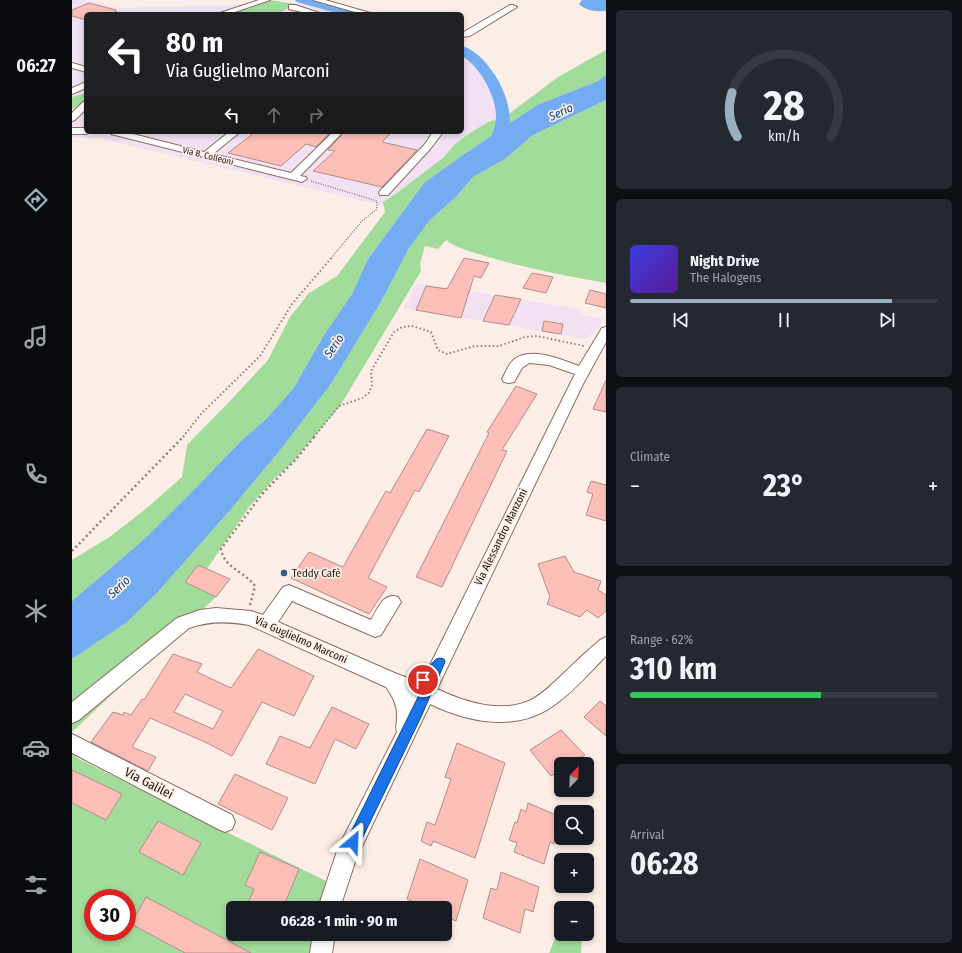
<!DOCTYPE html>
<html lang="en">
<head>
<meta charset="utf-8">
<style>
	body { margin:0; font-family:"Fira Sans Condensed",sans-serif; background:#242831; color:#f1f3f6; height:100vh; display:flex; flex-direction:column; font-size:15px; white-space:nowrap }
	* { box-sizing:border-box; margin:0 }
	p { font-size:13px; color:#9ea1a6 }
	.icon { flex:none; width:22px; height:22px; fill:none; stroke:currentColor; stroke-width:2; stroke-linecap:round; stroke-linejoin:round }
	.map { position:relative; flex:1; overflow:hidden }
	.sheet { display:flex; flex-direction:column; gap:10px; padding:10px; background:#0d0f14; width:356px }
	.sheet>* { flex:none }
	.banner { position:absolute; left:12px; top:12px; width:380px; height:122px; border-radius:6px; box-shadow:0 2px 6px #0003; background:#202124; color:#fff; overflow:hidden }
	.needle { width:26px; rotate:23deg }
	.tools { position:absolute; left:482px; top:757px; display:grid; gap:8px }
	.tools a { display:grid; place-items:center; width:40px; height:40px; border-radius:6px; background:#171b24; box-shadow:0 2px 6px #0003; font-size:20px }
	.speed { position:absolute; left:12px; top:889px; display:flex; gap:8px; font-size:20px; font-weight:700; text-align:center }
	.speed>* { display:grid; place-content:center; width:52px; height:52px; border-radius:50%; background:#171b24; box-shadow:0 2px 6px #0003; line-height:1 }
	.speed .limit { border:6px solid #d22; background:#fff; color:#111 }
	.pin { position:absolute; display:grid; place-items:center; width:34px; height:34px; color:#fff; margin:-17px; border:2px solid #fff; border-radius:50%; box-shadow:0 1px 4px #0007 }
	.me { position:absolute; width:44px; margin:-22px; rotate:26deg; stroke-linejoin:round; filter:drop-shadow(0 0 3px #0008) }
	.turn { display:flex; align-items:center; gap:14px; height:84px; padding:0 16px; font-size:18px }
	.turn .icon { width:52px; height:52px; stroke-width:2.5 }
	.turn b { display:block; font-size:28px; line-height:34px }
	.lanes { display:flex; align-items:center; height:38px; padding:0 16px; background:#0003; justify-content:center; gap:20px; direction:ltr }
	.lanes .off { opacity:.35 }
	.big { font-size:30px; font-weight:700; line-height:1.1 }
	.sheet .card { flex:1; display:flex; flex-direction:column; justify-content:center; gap:6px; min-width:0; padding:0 14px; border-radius:6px; background:#242831 }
	.sheet .dial { align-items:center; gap:0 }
	.dial svg { height:104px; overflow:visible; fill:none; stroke:#363941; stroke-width:7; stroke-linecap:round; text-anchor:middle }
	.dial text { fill:#f1f3f6; stroke:none }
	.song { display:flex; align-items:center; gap:12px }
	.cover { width:48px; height:48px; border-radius:6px; background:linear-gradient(135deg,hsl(240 70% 55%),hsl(270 70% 35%)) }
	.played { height:4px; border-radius:2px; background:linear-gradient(90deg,#98b0bf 85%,#363941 85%) }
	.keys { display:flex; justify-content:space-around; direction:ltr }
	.heat { display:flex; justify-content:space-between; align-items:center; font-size:22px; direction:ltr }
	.charge { height:6px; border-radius:3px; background:linear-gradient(90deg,#34c759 62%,#363941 0) }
	.trip { position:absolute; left:154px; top:901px; width:226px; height:40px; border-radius:6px; background:#171b24; box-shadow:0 2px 6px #0003; font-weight:700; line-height:40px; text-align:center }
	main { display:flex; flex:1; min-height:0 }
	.menu { display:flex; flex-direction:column; width:72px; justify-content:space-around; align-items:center; background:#090b0e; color:#9ea1a6 }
	.menu .icon { width:28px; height:28px }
	.menu .current { color:#98b0bf }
	.menu b { font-size:18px; color:#f1f3f6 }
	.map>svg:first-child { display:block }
	.industrial { fill:#f1e1f3 }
	.green { fill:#a2dc9b; fill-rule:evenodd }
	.water { fill:#73acf0 }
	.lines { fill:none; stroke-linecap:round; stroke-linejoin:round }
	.river { fill:#73acf0; fill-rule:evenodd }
	.building { fill:#fbbfb8; stroke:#b38d88; fill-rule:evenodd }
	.minor-casing { stroke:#8d6c5e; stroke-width:2 }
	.path-far2 { stroke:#8d7f79; stroke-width:1.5; stroke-dasharray:1 1.5; stroke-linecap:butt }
	.path-far1 { stroke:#8d7f79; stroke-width:2; stroke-dasharray:1.5 2.5; stroke-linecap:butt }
	.path { stroke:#8d7f79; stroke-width:2.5; stroke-dasharray:2 3; stroke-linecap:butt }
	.minor { fill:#fff; fill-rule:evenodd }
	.route { fill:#1a73e8; stroke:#114b97 }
	.poi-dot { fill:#2b5f7b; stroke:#fdede7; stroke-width:1.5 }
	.labels { text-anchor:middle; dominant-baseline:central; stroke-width:3.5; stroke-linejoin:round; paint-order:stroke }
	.far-street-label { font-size:9px; fill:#251812; stroke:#fdede7 }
	.street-label { font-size:11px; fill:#251812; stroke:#fdede7 }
	.poi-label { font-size:11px; fill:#251812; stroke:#fdede7; text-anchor:start }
	.water-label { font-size:12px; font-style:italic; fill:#02407c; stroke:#fdede7 }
	.near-street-label { font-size:13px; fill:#251812; stroke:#fdede7 }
</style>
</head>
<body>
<main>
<nav class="menu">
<b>06:27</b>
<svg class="icon current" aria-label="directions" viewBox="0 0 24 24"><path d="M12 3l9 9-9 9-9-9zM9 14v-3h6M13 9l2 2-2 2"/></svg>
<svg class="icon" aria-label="music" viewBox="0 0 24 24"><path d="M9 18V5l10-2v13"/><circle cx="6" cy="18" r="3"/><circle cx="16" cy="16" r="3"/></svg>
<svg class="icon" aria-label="phone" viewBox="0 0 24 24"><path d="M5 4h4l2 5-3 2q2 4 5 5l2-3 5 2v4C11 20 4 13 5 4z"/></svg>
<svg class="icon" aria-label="climate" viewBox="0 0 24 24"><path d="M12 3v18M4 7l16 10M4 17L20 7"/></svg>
<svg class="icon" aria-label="car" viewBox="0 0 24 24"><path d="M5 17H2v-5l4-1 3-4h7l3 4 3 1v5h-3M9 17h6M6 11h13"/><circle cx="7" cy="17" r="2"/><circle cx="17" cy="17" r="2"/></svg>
<svg class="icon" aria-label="filters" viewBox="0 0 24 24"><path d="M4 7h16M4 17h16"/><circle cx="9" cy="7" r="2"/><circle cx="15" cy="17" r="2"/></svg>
</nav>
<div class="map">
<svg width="534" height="953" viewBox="0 0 534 953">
	<rect width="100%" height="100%" fill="#fdede7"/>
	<path class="industrial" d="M0,0H12L46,8L183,4L157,14H14V132H390V49L410,60L424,78L434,98V116L416,122L383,144L372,157L325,193L311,202L312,206L27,138H0Z
		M226,1L279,14H204Z
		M345,283L510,309L508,315L531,318L527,328L513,339L332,308Z"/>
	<path class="green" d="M198,0L223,4L206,14H151Z
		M534,50V75L526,81L465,105L388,157L352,183L296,259L280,294L252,335L221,389L195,418L168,442L115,497L69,542L0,601V560L39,536L76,507L110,477L115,445L156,403L196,360L218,317L237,293L265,276L313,212L311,202L325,193L372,157L383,144L398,133L416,122L434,116L486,77Z
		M14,93V102L0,109V97Z
		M534,100V283C494,276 455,268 416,257C401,252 386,249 374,240L366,249L353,246L348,264L349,271L268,406L219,464L202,479L177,507L135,569L158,579L144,597L0,732V659L54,623L85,593L160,508L209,449L259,384L310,300L337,248L358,220L384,197L401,177L433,159L461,135Z
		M0,754L7,759L254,881L248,908H161V934H242L238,953H0ZM21,898H55V932H21Z
		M488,926L489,934L510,935L509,953H477Z"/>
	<path class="water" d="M510,0H534V11C525,12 514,11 507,4Z
		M534,75V100L461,135L433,159L401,177L384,197L358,220L337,248L310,300L259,384L209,449L160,508L85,593L54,623L0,659V601L69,542L115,497L168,442L195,418L221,389L252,335L280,294L296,259L352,183L388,157L465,105L526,81Z"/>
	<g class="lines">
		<path class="river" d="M223,0H242L285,12L287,14H268L225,2Z
			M390,46C419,54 451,113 432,140L427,142L422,140L419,137C421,132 423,127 424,121C426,99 409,67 390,56Z"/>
	</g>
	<path class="building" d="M17,3L44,10V14H14V20L0,16V10Z
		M183,132H259L244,147L234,144L209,166L156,153Z
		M272,132H320L310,142L345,150L310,187L241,171L263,151L256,150Z
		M392,258L417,263L409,278L402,276L389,318L344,310L354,286L375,289Z
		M460,273L481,277L474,293L451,288Z
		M518,290L534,294V308L513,303Z
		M423,295L449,299L437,325L411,321Z
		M472,321L491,324L489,334L470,331Z
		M534,380V412L521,409Z
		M444,386L465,394L430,450L435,451L370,587L344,577L417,433L415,432Z
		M355,429L377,436L347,492L343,490L296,578L315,587L297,614L219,578L237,552L271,567L314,491L318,493Z
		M519,481L534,485V521L514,515L521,494L515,492Z
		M493,556L502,572L529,581L526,590L534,595V611L526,618L515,610L508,617L475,604L478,597L466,564Z
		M126,565L158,579L144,597L113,582Z
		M186,649L242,676L222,716L190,702L160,756L133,742L78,718L60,747L84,757L76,771L19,742L41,712L51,715L52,712L59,715L70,699L72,700L101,654L130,664L125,672L159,688ZM113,694L151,711L141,729L102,712Z
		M528,701L534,706V736L512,717Z
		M260,707L297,724L284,749L263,739L243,784L194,764L208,736L238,748Z
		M489,730L513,755L498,764H489V770L479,776L458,750Z
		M385,743L433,763L403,858L361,841L359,846L349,841L355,822L363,825L379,779L373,777Z
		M0,770L50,794L34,820L0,803Z
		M163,774L216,798L200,830L146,804Z
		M456,803L489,817L482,844L478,842L472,864L442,852L445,843L437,840L443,822L445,823L449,809L454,812Z
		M86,821L129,843L111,875L67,852Z
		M188,852L227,869L211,908H174L182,889L173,885Z
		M348,859L396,880L384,921L373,916V908H355L335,899Z
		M429,872L467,887L461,912L453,909L448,933L411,918L419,888L425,890Z
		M74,897L179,953H113L59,924Z"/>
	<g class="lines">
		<g class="minor-casing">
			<path id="minor" d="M187,0H198L157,14H145Z
				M241,0H253L302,14H290Z
				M217,5H223L251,14H238L217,9Z
				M438,5H441L445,7L398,36L390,37V33Z
				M0,63L14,67V72L0,68Z
				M14,82V88L0,94V88Z
				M14,101V109L3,120L0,121V113L11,102Z
				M0,128H14V132H18L14,134H0Z
				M37,132H53L132,152L157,132H168L141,154L219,173L261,132H271L228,176L234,177L235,179L230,182L39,134Z
				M361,132H371L359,148L316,195H308L307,193L308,191L353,144Z
				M534,327V342L511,384L365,689C392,702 430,714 459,700C471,694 480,684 490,675C502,663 515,651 528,640L534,637V656C518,672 503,690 485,703C447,733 398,723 358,704L284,859L268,908H246L266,848L325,732C323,727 325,724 325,719C326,706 321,697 314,687L177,625C156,621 137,621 117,628L7,720L0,723V702L105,618L128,610L144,608L179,611L191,615L211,587L217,585L299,620C306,609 311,592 326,597L329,602L309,635L303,637L220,601L206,622L325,674L349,683L503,374L477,365L457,363L450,368L442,382L437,383L432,382L430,379C434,372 437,362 444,358C462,347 490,360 507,366L530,328Z
				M0,734L160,815L163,822L160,829L153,832L146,829L0,753Z
				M241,934H263L260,953H238Z"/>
		</g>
		<path class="path-far2" d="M239,181L305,201V209L290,221L260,257"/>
		<path class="path-far1" d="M111,437L129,414L188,356L220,304L261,256
			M242,437L267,406L290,398L297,393L300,385L299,371L322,332L330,327L340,326L359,332L366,350L375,354L403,346H427L453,337L465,336L512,346"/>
		<path class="path" d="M0,551L112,436
			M178,605L183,586C172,571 152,568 149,549L190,494L225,458L243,436"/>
		<use href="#minor" class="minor"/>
	</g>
	<path class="route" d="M368,658L372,659L373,662L349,717L286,847L281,848L276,847L275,842L276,838L352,685L347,684L346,680L347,677L364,659Z"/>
	<circle class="poi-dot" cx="212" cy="573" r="4"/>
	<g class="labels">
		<g class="far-street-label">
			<text transform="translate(136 156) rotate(14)">Via B. Colleoni</text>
		</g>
		<g class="street-label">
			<text transform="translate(429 537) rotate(-64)">Via Alessandro Manzoni</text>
			<text transform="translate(229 640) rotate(24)">Via Guglielmo Marconi</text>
		</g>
		<g class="poi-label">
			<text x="220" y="573">Teddy Cafè</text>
		</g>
		<g class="water-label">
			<text transform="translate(489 112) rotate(-25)">Serio</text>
			<text transform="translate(262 346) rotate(-56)">Serio</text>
			<text transform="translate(47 587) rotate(-44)">Serio</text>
		</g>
		<g class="near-street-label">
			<text transform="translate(77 783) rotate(27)">Via Galilei</text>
		</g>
	</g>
</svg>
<div class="tools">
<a><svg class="needle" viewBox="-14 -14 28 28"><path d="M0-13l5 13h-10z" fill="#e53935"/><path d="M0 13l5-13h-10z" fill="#9ea1a6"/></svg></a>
<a><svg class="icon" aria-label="search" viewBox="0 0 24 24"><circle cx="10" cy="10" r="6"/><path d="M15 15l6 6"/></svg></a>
<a>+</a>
<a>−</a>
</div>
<div class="speed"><div class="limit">30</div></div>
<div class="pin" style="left:351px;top:680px;background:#d93025"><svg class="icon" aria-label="arrive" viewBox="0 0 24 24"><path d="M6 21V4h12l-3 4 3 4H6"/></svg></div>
<svg class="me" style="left:281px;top:842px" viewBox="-20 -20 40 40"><path d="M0-17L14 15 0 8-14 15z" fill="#1a73e8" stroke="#fff" stroke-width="4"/></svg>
<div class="trip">06:28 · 1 min · 90 m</div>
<div class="banner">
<div class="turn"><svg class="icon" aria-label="left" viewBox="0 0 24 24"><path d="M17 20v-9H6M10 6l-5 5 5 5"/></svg><div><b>80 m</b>Via Guglielmo Marconi</div></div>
<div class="lanes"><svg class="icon" aria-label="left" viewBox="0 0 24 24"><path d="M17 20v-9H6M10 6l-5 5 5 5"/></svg><svg class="icon off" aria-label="ahead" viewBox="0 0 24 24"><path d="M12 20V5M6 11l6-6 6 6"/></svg><svg class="icon off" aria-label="right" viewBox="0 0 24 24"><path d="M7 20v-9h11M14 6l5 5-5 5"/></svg></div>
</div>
</div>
<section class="sheet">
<div class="card dial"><svg viewBox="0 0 100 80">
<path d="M14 69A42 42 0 1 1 86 69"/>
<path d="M14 69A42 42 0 0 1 10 35" stroke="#98b0bf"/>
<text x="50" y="56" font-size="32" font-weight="700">28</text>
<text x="50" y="72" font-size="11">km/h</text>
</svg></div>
<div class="card">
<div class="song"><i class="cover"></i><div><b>Night Drive</b><p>The Halogens</p></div></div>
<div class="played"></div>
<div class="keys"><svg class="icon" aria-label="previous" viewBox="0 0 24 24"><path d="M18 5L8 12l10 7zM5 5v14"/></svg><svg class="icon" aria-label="pause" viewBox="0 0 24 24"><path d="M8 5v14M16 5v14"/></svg><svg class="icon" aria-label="next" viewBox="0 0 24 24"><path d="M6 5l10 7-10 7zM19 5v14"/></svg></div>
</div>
<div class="card"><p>Climate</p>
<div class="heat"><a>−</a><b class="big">23°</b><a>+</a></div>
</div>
<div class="card"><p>Range · 62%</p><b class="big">310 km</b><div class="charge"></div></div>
<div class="card"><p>Arrival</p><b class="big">06:28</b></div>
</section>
</main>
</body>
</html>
